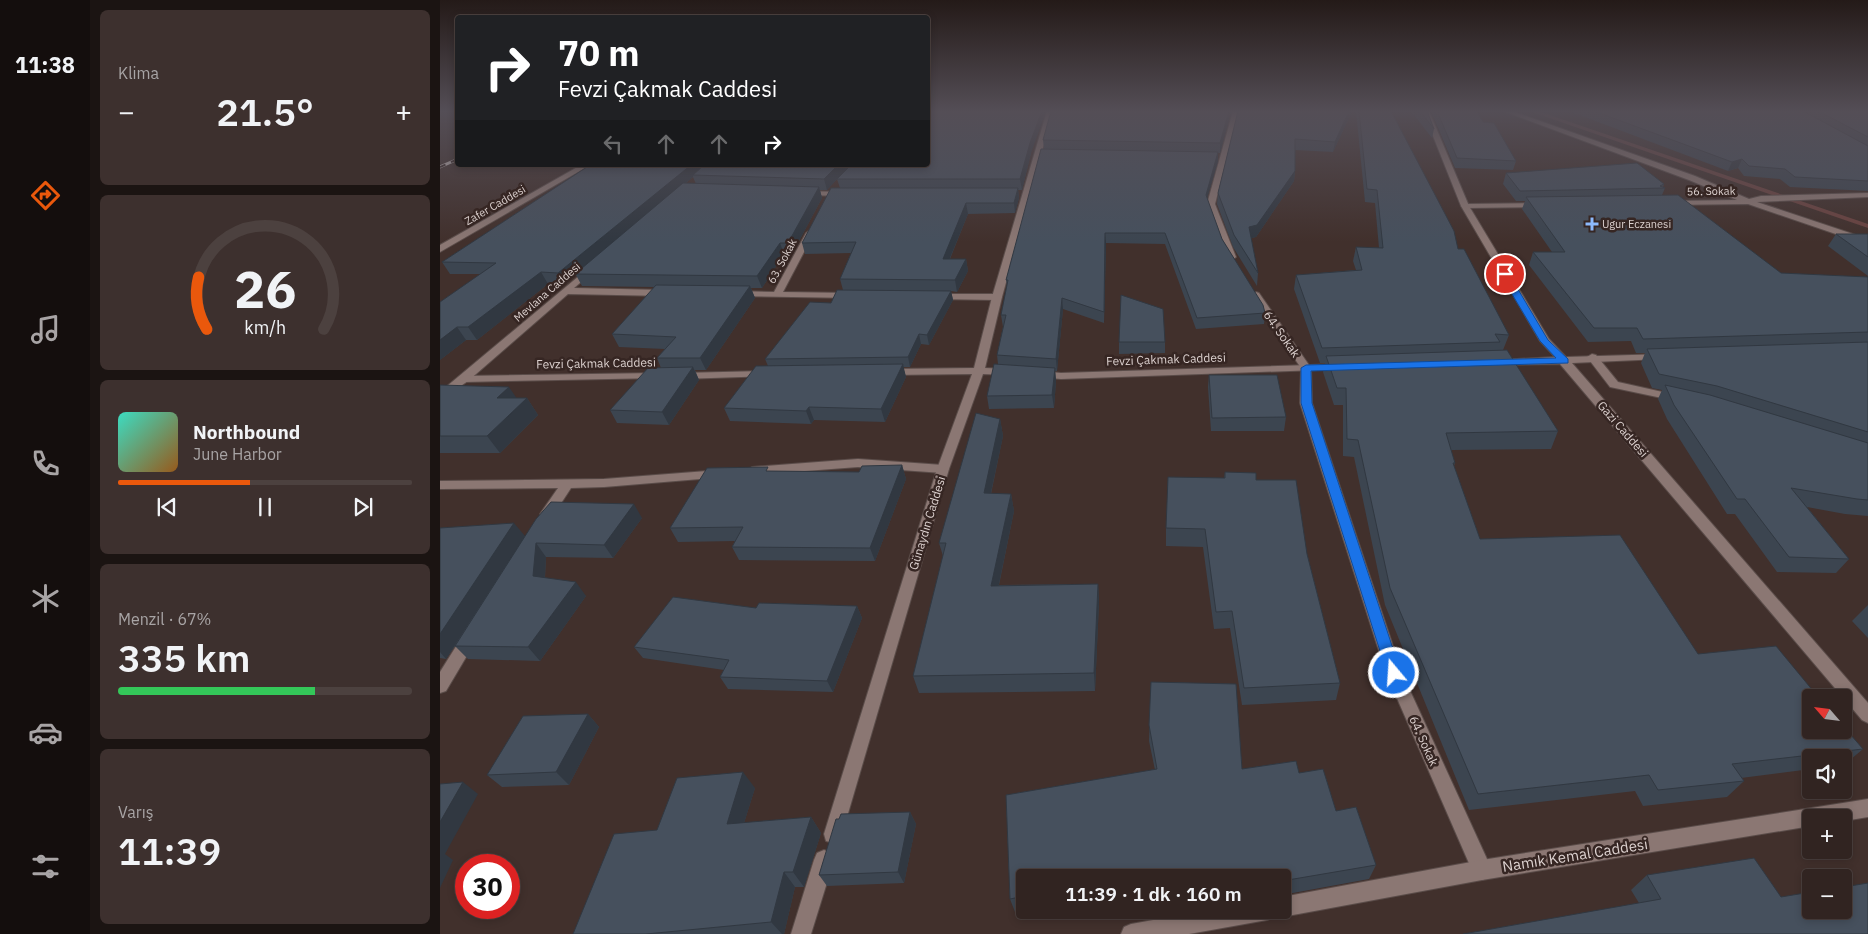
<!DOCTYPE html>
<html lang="tr">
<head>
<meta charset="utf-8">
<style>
	body { margin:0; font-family:"IBM Plex Sans",sans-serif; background:#3d302e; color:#f1f3f6; height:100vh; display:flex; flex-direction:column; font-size:19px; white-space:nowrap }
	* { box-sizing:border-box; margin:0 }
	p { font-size:16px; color:#a8a4a5 }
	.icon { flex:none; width:28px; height:28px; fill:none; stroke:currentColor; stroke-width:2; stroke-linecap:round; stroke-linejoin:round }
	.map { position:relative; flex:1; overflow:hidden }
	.sheet { display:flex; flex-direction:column; gap:10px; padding:10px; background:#1b1412; width:350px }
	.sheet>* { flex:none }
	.hud { position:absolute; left:15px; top:15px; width:475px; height:152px; border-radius:5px; box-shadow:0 2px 8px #0003,0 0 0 1px #4c413f; background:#202124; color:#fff; overflow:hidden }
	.needle { width:32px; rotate:298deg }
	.controls { position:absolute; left:1362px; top:689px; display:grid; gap:10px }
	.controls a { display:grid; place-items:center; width:50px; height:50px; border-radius:5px; background:#312421; box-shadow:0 2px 8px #0003,0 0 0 1px #4c413f; font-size:25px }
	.speed { position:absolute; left:15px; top:854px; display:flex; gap:10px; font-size:25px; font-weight:700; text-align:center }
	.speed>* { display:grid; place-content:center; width:65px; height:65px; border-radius:50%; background:#312421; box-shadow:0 2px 8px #0003,0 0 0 1px #4c413f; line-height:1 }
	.speed .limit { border:8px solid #d22; background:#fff; color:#111 }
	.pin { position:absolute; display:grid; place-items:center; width:42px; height:42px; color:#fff; margin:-21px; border:2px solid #fff; border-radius:50%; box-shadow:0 1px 5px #0007 }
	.me { position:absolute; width:55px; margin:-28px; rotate:342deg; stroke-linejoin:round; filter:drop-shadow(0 0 4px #0008) }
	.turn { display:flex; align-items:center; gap:18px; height:105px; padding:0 20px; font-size:22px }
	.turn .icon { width:65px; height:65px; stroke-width:2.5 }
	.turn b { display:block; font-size:35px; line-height:42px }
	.lanes { display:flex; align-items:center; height:48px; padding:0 20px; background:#0003; justify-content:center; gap:25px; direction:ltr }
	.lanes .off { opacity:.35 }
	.big { font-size:38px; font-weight:600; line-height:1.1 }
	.sheet .widget { flex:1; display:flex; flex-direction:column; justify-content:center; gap:8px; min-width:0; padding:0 18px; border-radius:8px; background:#3d302e }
	.sheet .dial { align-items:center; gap:0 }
	.dial svg { height:130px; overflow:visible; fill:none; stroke:#4c413f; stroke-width:7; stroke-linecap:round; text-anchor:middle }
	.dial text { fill:#f1f3f6; stroke:none }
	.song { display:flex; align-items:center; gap:15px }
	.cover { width:60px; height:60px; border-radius:8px; background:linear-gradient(135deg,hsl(170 70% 55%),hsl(30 70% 35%)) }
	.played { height:5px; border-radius:2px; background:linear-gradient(90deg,#ea580c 45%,#4c413f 45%) }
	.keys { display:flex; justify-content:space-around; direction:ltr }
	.heat { display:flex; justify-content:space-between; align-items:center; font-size:28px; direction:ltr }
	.charge { height:8px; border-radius:4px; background:linear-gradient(90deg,#34c759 67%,#4c413f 0) }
	.trip { position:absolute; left:576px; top:869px; width:275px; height:50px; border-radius:5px; background:#312421; box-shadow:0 2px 8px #0003,0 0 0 1px #4c413f; font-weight:600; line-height:50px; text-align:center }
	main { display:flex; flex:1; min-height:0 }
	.dock { display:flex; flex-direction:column; width:90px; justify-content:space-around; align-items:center; background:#140e0d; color:#a8a4a5 }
	.dock .icon { width:35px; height:35px }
	.dock .active { color:#ea580c }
	.dock b { font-size:22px; color:#f1f3f6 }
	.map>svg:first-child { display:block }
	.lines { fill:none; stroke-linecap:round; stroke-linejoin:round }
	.stream { fill:#6a4340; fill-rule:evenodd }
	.minor-casing { stroke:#5a4c49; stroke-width:2 }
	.tertiary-casing { stroke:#5a4c49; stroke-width:2 }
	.minor { fill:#8b7773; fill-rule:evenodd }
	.tertiary { fill:#8b7773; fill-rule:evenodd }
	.rail-casing { stroke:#ccc0be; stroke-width:3 }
	.rail { stroke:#362623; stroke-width:2; stroke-dasharray:6; stroke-linecap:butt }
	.wall { fill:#3c4550; fill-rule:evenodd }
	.shaded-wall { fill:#313841 }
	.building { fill:#46505d; stroke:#313841 }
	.route { fill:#1a73e8; stroke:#114b97 }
	.poi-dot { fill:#8cb9fc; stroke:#362623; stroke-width:2 }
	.labels { text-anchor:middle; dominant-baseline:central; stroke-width:5; stroke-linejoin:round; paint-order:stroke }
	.far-street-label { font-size:11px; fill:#ddd2d0; stroke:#362623 }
	.far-poi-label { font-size:11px; fill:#ddd2d0; stroke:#362623; text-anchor:start }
	.street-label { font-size:12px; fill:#ddd2d0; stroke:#362623 }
	.near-street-label { font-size:15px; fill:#ddd2d0; stroke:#362623 }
</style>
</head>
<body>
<main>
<nav class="dock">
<b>11:38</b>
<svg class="icon active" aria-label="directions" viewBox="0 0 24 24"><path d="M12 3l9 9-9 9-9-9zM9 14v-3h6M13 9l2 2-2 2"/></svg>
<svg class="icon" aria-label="music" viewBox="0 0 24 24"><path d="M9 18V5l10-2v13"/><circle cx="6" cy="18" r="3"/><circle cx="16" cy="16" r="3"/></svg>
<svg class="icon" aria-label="phone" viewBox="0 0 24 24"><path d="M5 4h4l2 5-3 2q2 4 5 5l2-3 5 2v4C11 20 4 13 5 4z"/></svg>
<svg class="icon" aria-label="climate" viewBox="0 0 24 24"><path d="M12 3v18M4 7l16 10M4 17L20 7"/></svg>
<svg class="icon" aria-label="car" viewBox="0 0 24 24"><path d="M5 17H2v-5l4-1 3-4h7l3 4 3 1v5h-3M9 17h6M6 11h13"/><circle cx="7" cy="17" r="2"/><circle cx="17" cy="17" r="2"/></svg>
<svg class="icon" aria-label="filters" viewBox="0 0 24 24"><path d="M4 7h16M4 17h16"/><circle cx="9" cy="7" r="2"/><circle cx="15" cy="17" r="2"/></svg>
</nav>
<section class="sheet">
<div class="widget"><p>Klima</p>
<div class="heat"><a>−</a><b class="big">21.5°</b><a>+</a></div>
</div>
<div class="widget dial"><svg viewBox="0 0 100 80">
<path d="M14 69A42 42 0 1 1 86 69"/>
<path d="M14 69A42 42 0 0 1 9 37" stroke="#ea580c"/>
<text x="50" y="56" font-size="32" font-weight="700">26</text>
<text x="50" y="72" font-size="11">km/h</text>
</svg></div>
<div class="widget">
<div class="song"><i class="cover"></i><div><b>Northbound</b><p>June Harbor</p></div></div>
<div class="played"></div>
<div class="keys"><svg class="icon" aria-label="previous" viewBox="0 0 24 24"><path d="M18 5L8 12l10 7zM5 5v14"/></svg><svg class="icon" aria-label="pause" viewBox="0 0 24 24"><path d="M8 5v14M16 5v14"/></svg><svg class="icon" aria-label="next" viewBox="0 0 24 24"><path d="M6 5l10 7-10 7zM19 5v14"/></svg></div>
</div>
<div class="widget"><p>Menzil · 67%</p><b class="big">335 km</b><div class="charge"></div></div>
<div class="widget"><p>Varış</p><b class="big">11:39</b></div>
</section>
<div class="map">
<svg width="1428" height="934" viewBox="0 0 1428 934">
	<rect width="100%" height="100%" fill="#41302c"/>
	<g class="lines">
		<path class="stream" d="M1089,111H1098L1428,224V228Z"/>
		<g class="minor-casing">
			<path id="minor" d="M793,111H799L775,204L796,257L792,260L789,259L783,248L767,204Z
				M1063,111H1072L1255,176L1309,199L1321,196L1428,193V197L1317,202L1428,239V245L1308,204L1228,205L1227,203L1231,201L1297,200L1249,180Z
				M141,165H150L0,252V245Z
				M361,191L404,192L408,194L404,196L364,195H361Z
				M1099,203H1102V207L1025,208L1021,206L1025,204Z
				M370,230L374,233L343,292L410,293L415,296L413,298L294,296V292L297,291L334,292L366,233Z
				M151,266L156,269L154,271L134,288L225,290L230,293L225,296L128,294L28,381L0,400V392Z
				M816,292L819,293L871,368L872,403L962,673L1052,870L1049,877L1042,880L1035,877L946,673L860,403L861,368L811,295Z
				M495,294H557L562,297L557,300L492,299V295Z
				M1152,354L1156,355L1178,382L1236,395L1242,398L1236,401L1170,387L1147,357Z
				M418,459L503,465L509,469L503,473L418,467L312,475L306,471L312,467Z
				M280,470L284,471L286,474L284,477L164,487L131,488L112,517H102L100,514L118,488L0,489V481L164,479Z
				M30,631L35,632L38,637L6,691L0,693V672L25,632Z"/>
		</g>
		<g class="tertiary-casing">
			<path id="tertiary" d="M607,111H613L562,297L545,368L569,369L574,372L569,375L543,374L509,469L402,834L400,841L393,843L386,841L384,834L497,469L532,374L449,375L444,372L449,369L534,368L552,297Z
				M983,111H989L1029,206L1109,339L1126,357L1225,354L1226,356L1225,358L1221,359L1132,363L1428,703V723L1422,720L1120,364L1054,365L1053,363L1058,360L1115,357L1100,341L1021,206Z
				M901,364L905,365L906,367L905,369L621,379L599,377L594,374L599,371L621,373Z
				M326,371L331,374L330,376L241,379L236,376L241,373Z
				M216,373L220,374L221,376L220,378L24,382L19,379L24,376Z
				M1428,799V817L1404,821V818H1371V826L1042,880L842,917L835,914L834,917L827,920L749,934H681L684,927L691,924L769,910H842V897L1042,860Z
				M384,850L391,853L394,860L371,934H351L374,860L377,853Z"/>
		</g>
		<use href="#minor" class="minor"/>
		<use href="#tertiary" class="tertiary"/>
		<g class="rail-casing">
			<path id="rail" d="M0,167L18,159"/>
		</g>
		<use href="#rail" class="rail"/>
	</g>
	<path class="wall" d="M791,111L780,153H778V161L767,198L782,239L825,313L824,324L756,329L725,244L666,243L664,323L623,309L617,371H615L616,381L614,408L549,409L547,396L558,364L557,355L563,327L561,315L567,286L566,280L604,149L603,140Z
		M798,111H912L893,152L855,150V171L854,181L816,237L811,238L818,273L817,286L793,247L777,204L778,193Z
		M916,111H951L1018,249L1069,335L1063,350H1057L1118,431L1111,449L1011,450L1015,463L1014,466L1040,539L1258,654L1423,749L1404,765V758H1371V769L1301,778L1304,781L1287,797L1203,806L1195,791L1029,810L945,605L914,457L903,456V405H894L883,372L885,363H880L854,289L856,275L916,270L913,261L916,247L939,248L935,203L925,202Z
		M971,111H987L994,129L992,138Z
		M991,111H1037L1043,122L1076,161L1073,170L1015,168Z
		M1129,111H1428V191L1350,187L1340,179L1304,176L1298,168L1288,171Z
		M591,153L582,190H578L579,198L575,213L528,214L510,259H526L528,271L517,292L511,291L513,300L489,345L481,344L470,367H463L466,377L445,422L374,420L371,424L290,421L284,408L328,366L325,359L391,303L403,290L400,279L411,253L365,254L362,243L400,188L397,179Z
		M150,165H410L387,190H380L382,198L352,254H344L322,288H311L315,298L266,370H255L259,380L229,425L177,423L170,410L221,368L217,358L225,349L179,347L172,334L215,287L142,286L136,275L124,285L108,284L37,340H26L0,360L40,274H10L2,262ZM253,177L256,184L246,183Z
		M1066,173L1224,184L1223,187L1225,188L1222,195L1341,273L1428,277V516L1405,514L1367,507L1409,559L1396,573L1337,572L1295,514H1287L1227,419L1218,399L1222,390L1212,388L1201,363L1205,353H1196L1191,341L1148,342L1089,265L1093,252H1112L1082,209L1085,201H1076L1063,184Z
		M1396,234H1428V276L1388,246Z
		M679,342H725V353L679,354Z
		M769,375L846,417L844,431H771L768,387Z
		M0,385L76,398H87L98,415L60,453H0Z
		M560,419L563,436L551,494H571L574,511L559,585L658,584L659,602L655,691L479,693L473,676L503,556L499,543Z
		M462,465L466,479L435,561L299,560L292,547L295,541L238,542L230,528L329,471L419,472Z
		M785,472L816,480L867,554L900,683L896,700L802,705L790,628L774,629L763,547L726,546V528L784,478Z
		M202,518L173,558L106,557L105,578L146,596L100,661L28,659L15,646L6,659L0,658V528L85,536Z
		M1428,605V638L1412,621Z
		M417,606L422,618L393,692L288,689L280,677L284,670L203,658L194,647L316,608Z
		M711,682L796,684L802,769L856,761L859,773L883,769L896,811L916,807L936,865L929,879L842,895V878H585V910H586L575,912L570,899L566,795L715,770L709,741Z
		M148,714L159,727L129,785L62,787L47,775Z
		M315,788L304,823L371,817L381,833L364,887H355L344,934H133L217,830Z
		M470,812L476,824L464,883L387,886L379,875L399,819Z
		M1207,875L1341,897L1428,934L1199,903L1191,890Z
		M703,910H741L703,916Z"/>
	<path class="shaded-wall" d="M602,111H606L591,153L582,190L580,179L590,143Z
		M789,111H791L780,153V143Z
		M909,111H912L893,152L895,142Z
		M778,152V161L765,205L766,195Z
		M1302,159L1298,168L1288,171L1292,162Z
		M251,165H268L253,175V177L138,274H135L136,275L124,285L118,273Z
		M398,165H410L387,190L384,179Z
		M855,171L854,181L816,237L808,239L809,227Z
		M379,187L382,198L352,254L348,243Z
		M578,188L579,198L575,213L574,203Z
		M526,203L528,214L505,270L503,259Z
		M665,233L666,243L664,323V312Z
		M340,243L344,254L322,288L317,276Z
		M526,259L528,271L517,292L515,280Z
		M101,272L108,284L37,340L28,327Z
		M310,286L315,298L266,370L260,358Z
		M511,291L513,300L489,345L487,335Z
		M622,298L623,309L617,371L616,359Z
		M17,327L26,340L0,360V340Z
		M479,334L481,344L470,367L468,357Z
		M463,364L466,377L445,422L441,409Z
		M253,367L259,380L229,425L222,412Z
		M615,368L616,381L614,408L612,395Z
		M69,387L80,403L57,398Z
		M87,398L98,415L60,453L47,436Z
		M369,407L374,420L371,424L366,411Z
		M560,419L563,436L547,511L544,493Z
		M462,465L466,479L435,561L430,548Z
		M571,494L574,511L555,603L551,586Z
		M194,504L202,518L173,558L164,545Z
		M74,523L85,536L6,659L0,652V634Z
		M96,543L106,557L104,590L93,576Z
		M136,582L146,596L100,661L88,647Z
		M658,584L659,602L655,691L654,673Z
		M417,606L422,618L393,692L387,681Z
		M148,714L159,727L129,785L116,772Z
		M303,772L315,788L299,839L287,824Z
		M23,782L38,794L5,854L13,860L0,888V822Z
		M470,812L476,824L464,883L458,872Z
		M371,817L381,833L364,887L353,872Z
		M344,872L355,887L344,934H342L331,922Z"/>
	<path class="building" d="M488,111H602L590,143L580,179H397L411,165H488Z
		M611,111H789L780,143L603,140Z
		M798,111H909L895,142L855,139V171L817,225L809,227L818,273L794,235L778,193Z
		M919,111H951L1014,231L1018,249H1024L1069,335L1055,334L1060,342L882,348L856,275L922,270L916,247L943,248L937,190L927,189Z
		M980,111H987L994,129Z
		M997,111H1037L1043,122L1054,123L1076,161L1017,158Z
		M1154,111H1363L1428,146V181L1355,177L1345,169L1309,166L1302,159L1292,162Z
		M1378,111H1428V137Z
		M601,149L778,152L766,195L782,239L823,305L825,313L757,318L725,233H665L664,312L622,298L616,359L557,355L566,315H561L568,280H566Z
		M1197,163L1224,184L1220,186L1225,188L1080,191L1066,173Z
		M150,165H251L118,273L101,272L28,327H17L0,340V302L56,263L2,262Z
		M264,165H398L384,179L253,175Z
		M243,183L379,187L348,243H340L317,276L135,274Z
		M391,188H578L574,203H526L503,259H526L515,280L400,279L416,242L362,243Z
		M1238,195L1341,273L1428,277V332L1203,339L1197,328H1154L1093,252H1125L1086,197Z
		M1396,234H1428V257Z
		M216,285L310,286L260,358H217L236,337L172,334Z
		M397,290L511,291L487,335L479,334L468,357L325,359L370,302L391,303Z
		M681,295L723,309L725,342H679Z
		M1428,342V432L1277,386L1219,374L1207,349Z
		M1067,350L1118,431L1006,433L1015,463H1013L1040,539L1180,535L1258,654L1336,646L1379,698H1371V730H1404V727L1423,749L1292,764L1304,781L1218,790L1209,775L1038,794L950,588L918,440L907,439L906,388H897L886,356Z
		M463,364L441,409L369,407L366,411L284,408L316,366Z
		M554,364L615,368L612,395L547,396Z
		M253,367L222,412L170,410L208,368Z
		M769,375H837L846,417L772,418Z
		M0,385L69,387L57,398H87L47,436H0Z
		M1225,385L1270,395L1428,443V500L1417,499L1351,488L1409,559L1349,557L1305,499H1297L1234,405Z
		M536,413L560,419L544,493L571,494L551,586L658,584L654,673L473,676L506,543H499Z
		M462,465L430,548L292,547L303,527L230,528L267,468L328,467L326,471L419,472L422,466Z
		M785,472L816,473V480H856L867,554L900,683L804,688L792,611L776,612L765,529L726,528L728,477L785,478Z
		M111,502L194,504L164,545L96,543L93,576L136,582L88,647L15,646L96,519Z
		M74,523L0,634V528Z
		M233,597L316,608L319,603L417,606L387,681L280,677L289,660L194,647Z
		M711,682L796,684L802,769L856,761L859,773L883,769L896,811L916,807L936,865L842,881V878H700V875L687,878H585V896L570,899L566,795L717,769L709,725Z
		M148,714L116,772L47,775L83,716Z
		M303,772L287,824L371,817L353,872H344L331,922L206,934H133L174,834L217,830L237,778Z
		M23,782L0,822V784Z
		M470,812L458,872L379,875L396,819H399L401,814Z
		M1314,858L1341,897L1371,892V910H1404V887L1428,883V934H1023L1221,899L1207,875Z"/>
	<linearGradient id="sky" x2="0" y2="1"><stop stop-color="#241a18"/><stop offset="0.46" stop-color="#544e56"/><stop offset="1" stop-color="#544e56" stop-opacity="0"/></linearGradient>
	<rect width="1428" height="242" fill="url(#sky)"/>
	<path class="route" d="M1065,271L1069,274L1108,340L1128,359V363L871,371L872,403L961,673L959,678L954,679L949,678L947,673L861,403V368L866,365L1116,358L1100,341L1060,274Z"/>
	<path class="poi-dot" d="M1149.5 216.5h5v5h5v5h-5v5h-5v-5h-5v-5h5z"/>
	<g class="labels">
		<g class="far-street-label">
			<text transform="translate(1271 191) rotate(-1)">56. Sokak</text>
			<text transform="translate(55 205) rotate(-30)">Zafer Caddesi</text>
			<text transform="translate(342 261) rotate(-62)">63. Sokak</text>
			<text transform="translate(107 292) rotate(-41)">Mevlana Caddesi</text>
		</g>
		<g class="far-poi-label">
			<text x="1162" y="224">Ugur Eczanesi</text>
		</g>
		<g class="street-label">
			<text transform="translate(842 334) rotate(55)">64. Sokak</text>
			<text transform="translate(726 359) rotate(-2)">Fevzi Çakmak Caddesi</text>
			<text transform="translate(156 363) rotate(-1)">Fevzi Çakmak Caddesi</text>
			<text transform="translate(1183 429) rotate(49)">Gazi Caddesi</text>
			<text transform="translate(487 523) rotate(-73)">Günaydın Caddesi</text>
			<text transform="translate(984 741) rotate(66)">64. Sokak</text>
		</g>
		<g class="near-street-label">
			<text transform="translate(1135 855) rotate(-9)">Namık Kemal Caddesi</text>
		</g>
	</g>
</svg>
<div class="controls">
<a><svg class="needle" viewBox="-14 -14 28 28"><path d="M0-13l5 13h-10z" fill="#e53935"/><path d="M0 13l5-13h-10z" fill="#a8a4a5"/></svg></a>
<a><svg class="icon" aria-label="sound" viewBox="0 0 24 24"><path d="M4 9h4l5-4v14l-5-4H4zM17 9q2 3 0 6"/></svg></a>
<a>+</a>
<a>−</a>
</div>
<div class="speed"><div class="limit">30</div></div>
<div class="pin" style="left:1065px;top:274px;background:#d93025"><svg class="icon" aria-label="arrive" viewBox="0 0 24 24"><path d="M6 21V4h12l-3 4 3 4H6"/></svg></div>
<svg class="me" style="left:954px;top:673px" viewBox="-20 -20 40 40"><circle r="17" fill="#1a73e8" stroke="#fff" stroke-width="3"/><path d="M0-11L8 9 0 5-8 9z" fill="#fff"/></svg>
<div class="trip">11:39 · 1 dk · 160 m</div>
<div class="hud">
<div class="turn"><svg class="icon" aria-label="right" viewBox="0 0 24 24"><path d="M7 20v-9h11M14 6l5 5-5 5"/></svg><div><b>70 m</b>Fevzi Çakmak Caddesi</div></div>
<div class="lanes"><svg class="icon off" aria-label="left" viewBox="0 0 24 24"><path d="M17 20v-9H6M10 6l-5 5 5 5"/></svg><svg class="icon off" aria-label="ahead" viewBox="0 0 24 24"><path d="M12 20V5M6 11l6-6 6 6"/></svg><svg class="icon off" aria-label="ahead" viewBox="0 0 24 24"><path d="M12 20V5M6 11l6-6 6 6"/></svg><svg class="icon" aria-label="right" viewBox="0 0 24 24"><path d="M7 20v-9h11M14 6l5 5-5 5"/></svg></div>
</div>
</div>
</main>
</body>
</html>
